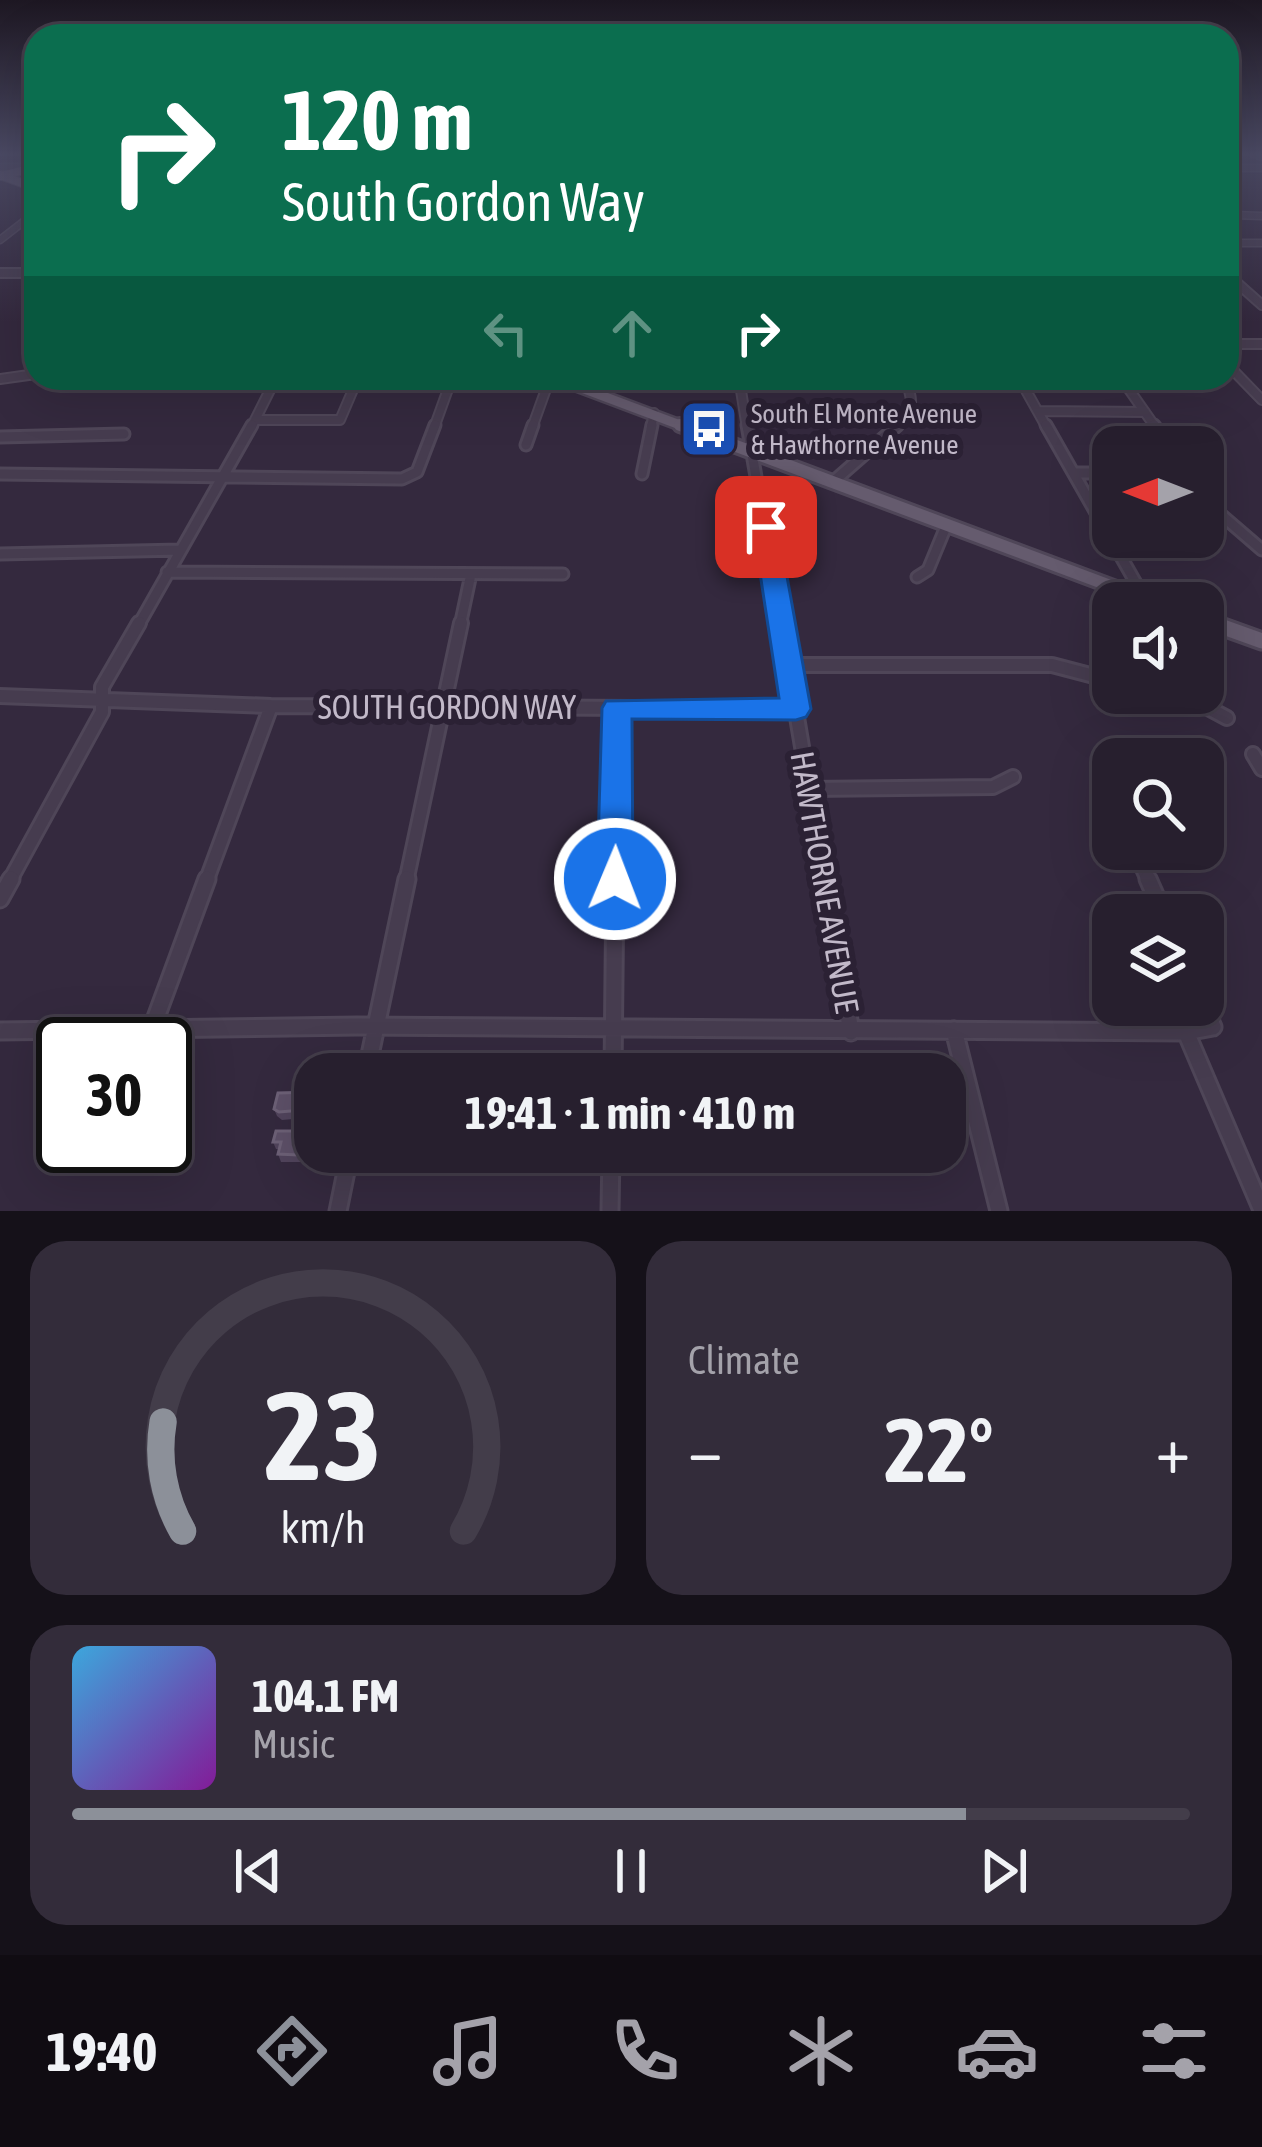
<!DOCTYPE html>
<html lang="en">
<head>
<meta charset="utf-8">
<style>
	body { margin:0; font-family:"Asap Condensed",sans-serif; background:#332c3a; color:#f1f3f6; height:100vh; display:flex; flex-direction:column; font-size:45px; white-space:nowrap }
	* { box-sizing:border-box; margin:0 }
	p { font-size:39px; color:#a4a2aa }
	.icon { flex:none; width:66px; height:66px; fill:none; stroke:currentColor; stroke-width:2; stroke-linecap:round; stroke-linejoin:round }
	.map { position:relative; height:1211px; overflow:hidden }
	.side { display:flex; flex-direction:column; gap:30px; padding:30px; background:#151119; flex:1 }
	.side>* { flex:none }
	.banner { position:absolute; left:24px; top:24px; width:1215px; height:366px; border-radius:36px; box-shadow:0 12px 48px #0002,0 0 0 3px #433d4a; background:#0b6e4f; color:#fff; overflow:hidden }
	.needle { width:78px; rotate:270deg }
	.controls { position:absolute; left:1092px; top:426px; display:grid; gap:24px }
	.controls a { display:grid; place-items:center; width:132px; height:132px; border-radius:24px; background:#271f2e; box-shadow:0 12px 48px #0002,0 0 0 3px #433d4a; font-size:60px }
	.speed { position:absolute; left:36px; top:1017px; display:flex; gap:24px; font-size:60px; font-weight:700; text-align:center }
	.speed>* { display:grid; place-content:center; width:156px; height:156px; border-radius:50%; background:#271f2e; box-shadow:0 12px 48px #0002,0 0 0 3px #433d4a; line-height:1 }
	.speed .limit { border:6px solid #111; border-radius:18px; background:#fff; color:#111 }
	.pin { position:absolute; display:grid; place-items:center; width:102px; height:102px; color:#fff; margin:-51px; border-radius:24px; box-shadow:0 6px 18px #0006 }
	.me { position:absolute; width:132px; margin:-66px; rotate:1deg; stroke-linejoin:round; filter:drop-shadow(0 0 9px #0008) }
	.turn { display:flex; align-items:center; gap:42px; height:252px; padding:0 60px; font-size:54px }
	.turn .icon { width:156px; height:156px; stroke-width:2.5 }
	.turn b { display:block; font-size:84px; line-height:102px }
	.lanes { display:flex; align-items:center; height:114px; padding:0 60px; background:#0003; justify-content:center; gap:60px; direction:ltr }
	.lanes .off { opacity:.35 }
	.big { font-size:90px; font-weight:700; line-height:1.1 }
	.side .card { flex:1; display:flex; flex-direction:column; justify-content:center; gap:18px; min-width:0; padding:0 42px; border-radius:36px; background:#332c3a }
	.side .dial { align-items:center; gap:0 }
	.dial svg { height:312px; overflow:visible; fill:none; stroke:#433d4a; stroke-width:7; stroke-linecap:round; text-anchor:middle }
	.dial text { fill:#f1f3f6; stroke:none }
	.song { display:flex; align-items:center; gap:36px }
	.cover { width:144px; height:144px; border-radius:18px; background:linear-gradient(135deg,hsl(200 70% 55%),hsl(290 70% 35%)) }
	.played { height:12px; border-radius:6px; background:linear-gradient(90deg,#8c9099 80%,#433d4a 80%) }
	.keys { display:flex; justify-content:space-around; direction:ltr }
	.heat { display:flex; justify-content:space-between; align-items:center; font-size:66px; direction:ltr }
	.side .tiles { flex:1; display:grid; gap:30px; grid-template-columns:1fr 1fr }
	.card:last-child { grid-column:span 2 }
	.trip { position:absolute; left:294px; top:1053px; width:672px; height:120px; border-radius:36px; background:#271f2e; box-shadow:0 12px 48px #0002,0 0 0 3px #433d4a; font-weight:700; line-height:120px; text-align:center }
	.dock { display:flex; height:192px; justify-content:space-around; align-items:center; background:#100c12; color:#a4a2aa }
	.dock .icon { width:84px; height:84px }
	.dock .current { color:#8c9099 }
	.dock b { font-size:54px; color:#f1f3f6 }
	.map>svg:first-child { display:block }
	.lines { fill:none; stroke-linecap:round; stroke-linejoin:round }
	.stream { stroke:#2d1c3c; stroke-width:3 }
	.minor-far4-casing { stroke:#4f4658; stroke-width:9 }
	.minor-far3-casing { stroke:#4f4658; stroke-width:12 }
	.minor-far2-casing { stroke:#4f4658; stroke-width:15 }
	.minor-far1-casing { stroke:#4f4658; stroke-width:18 }
	.minor-casing { stroke:#4f4658; stroke-width:21 }
	.major-far3-casing { stroke:#4f4658; stroke-width:10 }
	.major-far2-casing { stroke:#4f4658; stroke-width:14 }
	.major-far1-casing { stroke:#4f4658; stroke-width:18 }
	.major-casing { stroke:#4f4658; stroke-width:21 }
	.minor-far4 { stroke:#463c4f; stroke-width:6 }
	.minor-far3 { stroke:#463c4f; stroke-width:8 }
	.minor-far2 { stroke:#463c4f; stroke-width:9 }
	.minor-far1 { stroke:#463c4f; stroke-width:12 }
	.minor { stroke:#463c4f; stroke-width:15 }
	.major-far3 { stroke:#655b6e; stroke-width:8 }
	.major-far2 { stroke:#655b6e; stroke-width:9 }
	.major-far1 { stroke:#655b6e; stroke-width:12 }
	.major { stroke:#655b6e; stroke-width:15 }
	.wall { fill:#51445c }
	.building { fill:#5d5068; stroke:#6d6177; stroke-width:3 }
	.route { fill:#1a73e8; stroke:#114b97; stroke-width:3 }
	.labels { text-anchor:middle; dominant-baseline:central; stroke-width:12; stroke-linejoin:round; paint-order:stroke }
	.far-poi-label { font-size:27px; fill:#c2b9c9; stroke:#2b2134; text-anchor:start }
	.street-label { font-size:33px; fill:#c2b9c9; stroke:#2b2134 }
</style>
</head>
<body>
<div class="map">
<svg width="1262" height="1211" viewBox="0 0 1262 1211">
	<rect width="100%" height="100%" fill="#34293e"/>
	<g class="lines">
		<path class="stream" d="M1227,171L1246,172
			M1248,172H1262"/>
		<g class="minor-far4-casing">
			<path id="minor-far4" d="M1252,153L1262,157
				M2,167H33
				M1227,168H1262
				M1234,215L1262,216
				M0,240L36,212
				M1227,243H1262
				M0,273H36"/>
		</g>
		<g class="minor-far3-casing">
			<path id="minor-far3" d="M0,273H36
				M1227,274L1262,305
				M1227,344H1262
				M1227,364L1262,400
				M659,378L696,385L909,386
				M739,378L747,428
				M1019,378L1047,428
				M1121,378L1156,428
				M0,379L36,374
				M1039,411L1145,412
				M257,420H340L358,378
				M251,428L276,378
				M434,428L452,378
				M532,428L550,378
				M651,428L654,413
				M894,428C915,409 914,403 905,378"/>
		</g>
		<g class="minor-far2-casing">
			<path id="minor-far2" d="M747,425L782,626
				M1046,425L1145,599
				M1154,425L1170,447
				M0,437L124,434
				M526,445L533,425
				M1076,473H1113
				M0,474L402,479L417,472L435,425
				M642,474L652,425
				M834,481L898,425
				M1203,492L1218,512L1262,550
				M0,554L180,550
				M167,572L563,574
				M917,577L928,570L947,524
				M138,626L252,425
				M460,626L471,574"/>
		</g>
		<g class="minor-far1-casing">
			<path id="minor-far1" d="M781,623L825,882
				M788,665H1052L1113,681
				M1163,693L1199,703L1227,718
				M0,696L271,706L796,709
				M1253,754L1262,769
				M1107,788L1113,802
				M809,789L993,787L1013,777
				M1134,849L1149,882
				M9,882L102,712V687L139,623
				M206,882L271,706
				M406,882L461,623
				M615,882L617,708"/>
		</g>
		<g class="minor-casing">
			<path id="minor" d="M825,879L851,1032
				M1148,879L1164,915
				M0,899L11,879
				M1203,1004L1213,1027L1186,1032L1262,1210
				M954,1030L999,1211
				M0,1031L357,1026L1186,1032
				M151,1031L207,879
				M366,1074L407,879
				M613,1074L615,879
				M338,1211L350,1152
				M610,1211L611,1152"/>
		</g>
		<g class="major-far3-casing">
			<path id="major-far3" d="M0,175L36,188
				M1,176L36,167"/>
		</g>
		<g class="major-far2-casing">
			<path id="major-far2" d="M555,378L688,428"/>
		</g>
		<g class="major-far1-casing">
			<path id="major-far1" d="M680,425L1156,603
				M1203,620L1221,626"/>
		</g>
		<g class="major-casing">
			<path id="major" d="M1212,623L1262,641"/>
		</g>
		<use href="#minor-far4" class="minor-far4"/>
		<use href="#minor-far3" class="minor-far3"/>
		<use href="#minor-far2" class="minor-far2"/>
		<use href="#minor-far1" class="minor-far1"/>
		<use href="#minor" class="minor"/>
		<use href="#major-far3" class="major-far3"/>
		<use href="#major-far2" class="major-far2"/>
		<use href="#major-far1" class="major-far1"/>
		<use href="#major" class="major"/>
	</g>
	<path class="wall" d="M315,1092V1117L282,1120L277,1116L274,1109Z
		M315,1131L314,1154H303L301,1162H281L278,1154L279,1149H276L273,1142Z"/>
	<path class="building" d="M315,1092V1109L279,1112L274,1109L278,1093Z
		M276,1131H315L311,1146H300L298,1155L278,1154L281,1142H273Z"/>
	<linearGradient id="sky" x2="0" y2="1"><stop stop-color="#1d1722"/><stop offset="0.48" stop-color="#4a4963"/><stop offset="1" stop-color="#4a4963" stop-opacity="0"/></linearGradient>
	<rect width="1262" height="322" fill="url(#sky)"/>
	<path class="route" d="M766,519L778,527L811,709L806,717L796,720L632,719L633,879L628,889L615,894L602,889L597,879L602,708L606,701L779,698L753,527Z"/>
	<defs>
		<g id="bus-square" transform="scale(3)"><rect x="-9" y="-9" width="18" height="18" rx="4" fill="#1a4fb4" stroke="#2b2134"/><path d="M-5-6H5V4H4V6H2V4H-2V6H-4V4H-5ZM-3.5-4V0h7V-4ZM-3.5 1.2v1.5H-2V1.2ZM2 1.2v1.5H3.5V1.2Z" fill="#fff"/></g>
	</defs>
	<g fill-rule="evenodd">
		<use href="#bus-square" x="709" y="429"/>
	</g>
	<g class="labels">
		<g class="far-poi-label">
			<text x="751" y="413">South El Monte Avenue<tspan x="751" dy="31">&amp; Hawthorne Avenue</tspan></text>
		</g>
		<g class="street-label">
			<text x="447" y="707">SOUTH GORDON WAY</text>
			<text transform="translate(825 882) rotate(80)">HAWTHORNE AVENUE</text>
		</g>
	</g>
</svg>
<div class="controls">
<a><svg class="needle" viewBox="-14 -14 28 28"><path d="M0-13l5 13h-10z" fill="#e53935"/><path d="M0 13l5-13h-10z" fill="#a4a2aa"/></svg></a>
<a><svg class="icon" aria-label="sound" viewBox="0 0 24 24"><path d="M4 9h4l5-4v14l-5-4H4zM17 9q2 3 0 6"/></svg></a>
<a><svg class="icon" aria-label="search" viewBox="0 0 24 24"><circle cx="10" cy="10" r="6"/><path d="M15 15l6 6"/></svg></a>
<a><svg class="icon" aria-label="layers" viewBox="0 0 24 24"><path d="M12 4l9 5-9 5-9-5zM3 14l9 5 9-5"/></svg></a>
</div>
<div class="speed"><div class="limit">30</div></div>
<div class="pin" style="left:766px;top:527px;background:#d93025"><svg class="icon" aria-label="arrive" viewBox="0 0 24 24"><path d="M6 21V4h12l-3 4 3 4H6"/></svg></div>
<svg class="me" style="left:615px;top:879px" viewBox="-20 -20 40 40"><circle r="17" fill="#1a73e8" stroke="#fff" stroke-width="3"/><path d="M0-11L8 9 0 5-8 9z" fill="#fff"/></svg>
<div class="trip">19:41 · 1 min · 410 m</div>
<div class="banner">
<div class="turn"><svg class="icon" aria-label="right" viewBox="0 0 24 24"><path d="M7 20v-9h11M14 6l5 5-5 5"/></svg><div><b>120 m</b>South Gordon Way</div></div>
<div class="lanes"><svg class="icon off" aria-label="left" viewBox="0 0 24 24"><path d="M17 20v-9H6M10 6l-5 5 5 5"/></svg><svg class="icon off" aria-label="ahead" viewBox="0 0 24 24"><path d="M12 20V5M6 11l6-6 6 6"/></svg><svg class="icon" aria-label="right" viewBox="0 0 24 24"><path d="M7 20v-9h11M14 6l5 5-5 5"/></svg></div>
</div>
</div>
<section class="side">
<div class="tiles">
<div class="card dial"><svg viewBox="0 0 100 80">
<path d="M14 69A42 42 0 1 1 86 69"/>
<path d="M14 69A42 42 0 0 1 9 41" stroke="#8c9099"/>
<text x="50" y="56" font-size="32" font-weight="700">23</text>
<text x="50" y="72" font-size="11">km/h</text>
</svg></div>
<div class="card"><p>Climate</p>
<div class="heat"><a>−</a><b class="big">22°</b><a>+</a></div>
</div>
<div class="card">
<div class="song"><i class="cover"></i><div><b>104.1 FM</b><p>Music</p></div></div>
<div class="played"></div>
<div class="keys"><svg class="icon" aria-label="previous" viewBox="0 0 24 24"><path d="M18 5L8 12l10 7zM5 5v14"/></svg><svg class="icon" aria-label="pause" viewBox="0 0 24 24"><path d="M8 5v14M16 5v14"/></svg><svg class="icon" aria-label="next" viewBox="0 0 24 24"><path d="M6 5l10 7-10 7zM19 5v14"/></svg></div>
</div>
</div>
</section>
<nav class="dock">
<b>19:40</b>
<svg class="icon current" aria-label="directions" viewBox="0 0 24 24"><path d="M12 3l9 9-9 9-9-9zM9 14v-3h6M13 9l2 2-2 2"/></svg>
<svg class="icon" aria-label="music" viewBox="0 0 24 24"><path d="M9 18V5l10-2v13"/><circle cx="6" cy="18" r="3"/><circle cx="16" cy="16" r="3"/></svg>
<svg class="icon" aria-label="phone" viewBox="0 0 24 24"><path d="M5 4h4l2 5-3 2q2 4 5 5l2-3 5 2v4C11 20 4 13 5 4z"/></svg>
<svg class="icon" aria-label="climate" viewBox="0 0 24 24"><path d="M12 3v18M4 7l16 10M4 17L20 7"/></svg>
<svg class="icon" aria-label="car" viewBox="0 0 24 24"><path d="M5 17H2v-5l4-1 3-4h7l3 4 3 1v5h-3M9 17h6M6 11h13"/><circle cx="7" cy="17" r="2"/><circle cx="17" cy="17" r="2"/></svg>
<svg class="icon" aria-label="filters" viewBox="0 0 24 24"><path d="M4 7h16M4 17h16"/><circle cx="9" cy="7" r="2"/><circle cx="15" cy="17" r="2"/></svg>
</nav>
</body>
</html>
